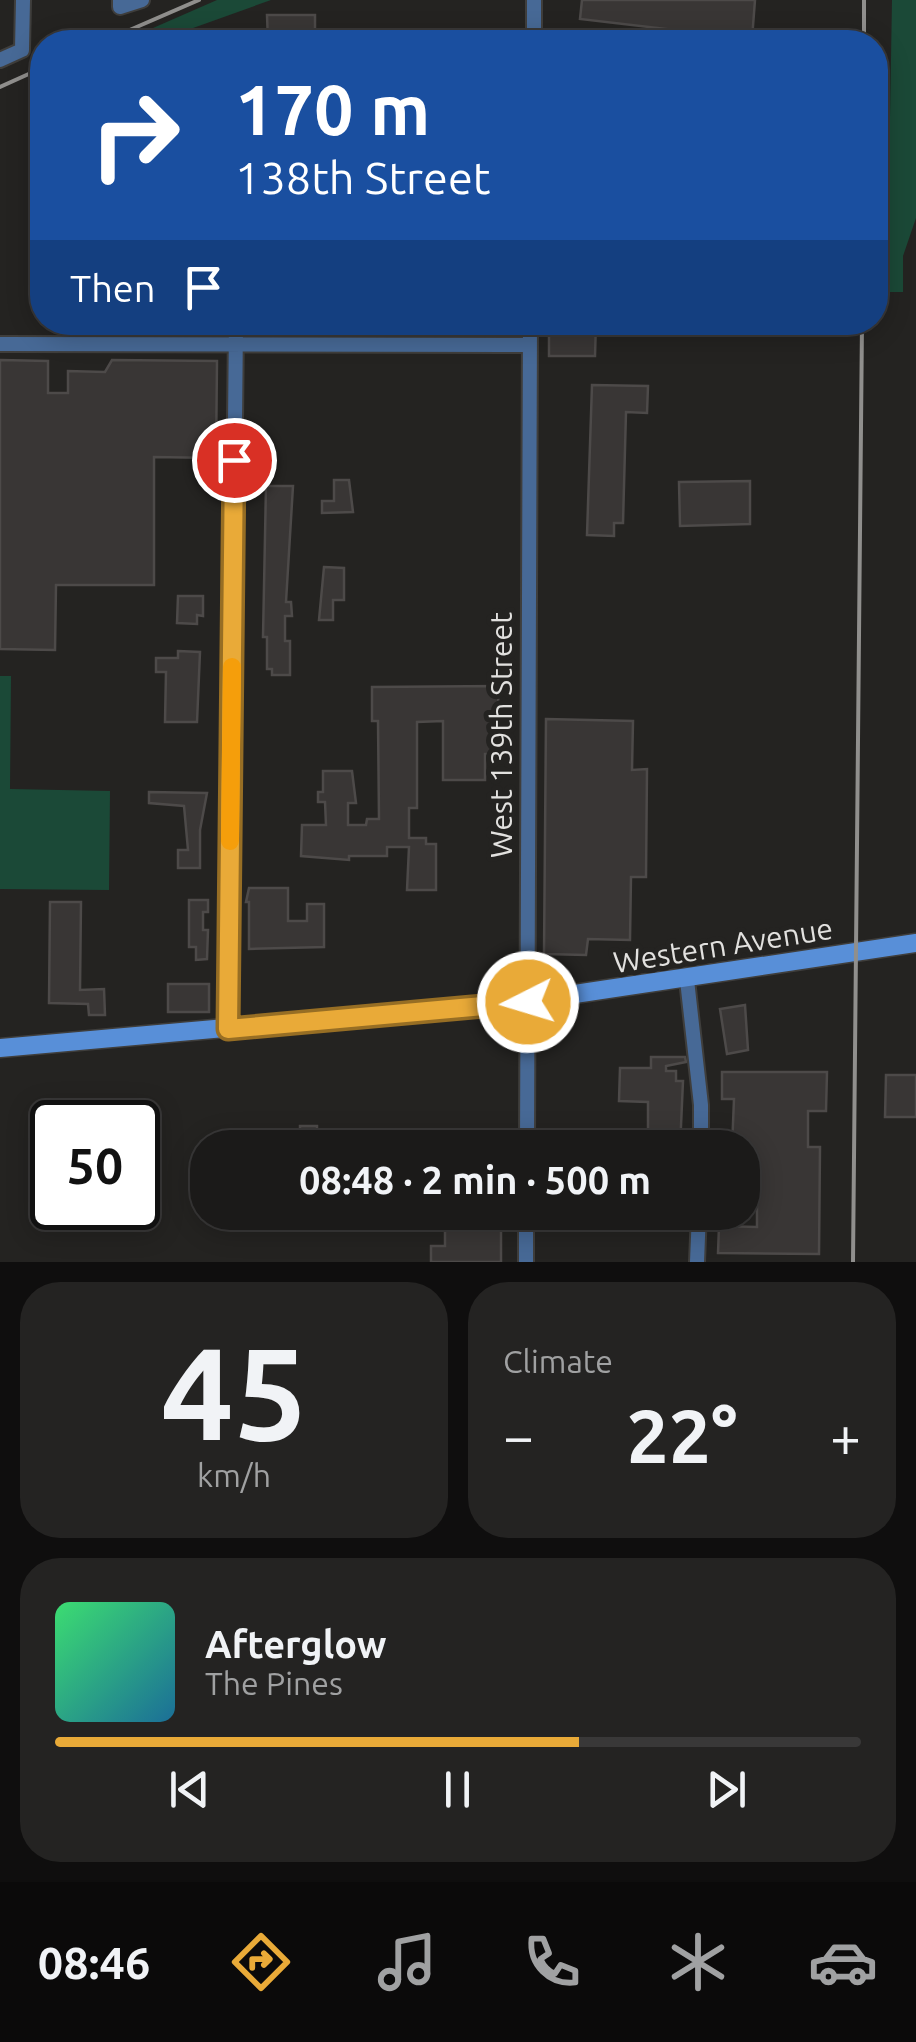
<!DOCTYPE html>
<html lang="en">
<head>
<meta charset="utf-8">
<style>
	body { margin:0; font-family:Ubuntu,sans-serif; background:#242322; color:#f1f3f6; height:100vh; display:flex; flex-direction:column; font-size:38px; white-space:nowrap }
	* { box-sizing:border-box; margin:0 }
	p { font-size:32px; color:#a0a1a2 }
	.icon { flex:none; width:55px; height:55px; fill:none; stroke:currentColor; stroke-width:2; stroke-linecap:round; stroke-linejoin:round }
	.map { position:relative; height:1262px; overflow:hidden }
	.details { display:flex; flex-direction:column; gap:20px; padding:20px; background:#0f0e0e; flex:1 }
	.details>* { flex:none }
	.top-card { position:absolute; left:30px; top:30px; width:858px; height:305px; border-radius:40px; box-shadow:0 5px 25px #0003,0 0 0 2px #393838; background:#1a4fa0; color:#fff; overflow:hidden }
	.speed { position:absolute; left:30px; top:1100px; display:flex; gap:20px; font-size:50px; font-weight:700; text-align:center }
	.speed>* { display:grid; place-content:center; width:130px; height:130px; border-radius:50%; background:#1b1a19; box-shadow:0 5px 25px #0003,0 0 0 2px #393838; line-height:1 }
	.speed .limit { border:5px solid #111; border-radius:15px; background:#fff; color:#111 }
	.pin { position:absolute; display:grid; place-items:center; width:85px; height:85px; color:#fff; margin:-42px; border:5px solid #fff; border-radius:50%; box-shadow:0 2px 10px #0007 }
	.me { position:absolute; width:110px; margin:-55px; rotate:265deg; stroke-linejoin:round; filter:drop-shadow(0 0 8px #0008) }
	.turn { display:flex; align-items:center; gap:35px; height:210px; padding:0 40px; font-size:45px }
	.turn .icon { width:130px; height:130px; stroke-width:2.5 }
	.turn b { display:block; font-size:70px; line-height:85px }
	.then { display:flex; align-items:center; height:95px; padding:0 40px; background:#0003; gap:20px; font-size:38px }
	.big { font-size:75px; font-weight:600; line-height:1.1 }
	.details .widget { flex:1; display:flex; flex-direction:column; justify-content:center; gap:15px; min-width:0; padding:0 35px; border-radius:40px; background:#242322 }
	.details .dial { align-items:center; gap:0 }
	.dial b { font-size:130px; line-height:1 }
	.song { display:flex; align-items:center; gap:30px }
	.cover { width:120px; height:120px; border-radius:15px; background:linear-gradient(135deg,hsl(140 70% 55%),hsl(200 70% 35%)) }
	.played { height:10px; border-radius:5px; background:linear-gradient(90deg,#e9aa38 65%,#393838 65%) }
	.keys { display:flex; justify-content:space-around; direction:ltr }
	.heat { display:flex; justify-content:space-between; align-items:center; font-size:55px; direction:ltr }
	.details .tiles { flex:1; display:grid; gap:20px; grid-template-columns:1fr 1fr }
	.widget:last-child { grid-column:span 2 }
	.trip { position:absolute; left:190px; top:1130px; width:570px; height:100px; border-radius:40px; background:#1b1a19; box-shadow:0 5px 25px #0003,0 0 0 2px #393838; font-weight:600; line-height:100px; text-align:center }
	.tab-bar { display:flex; height:160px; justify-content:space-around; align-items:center; background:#0b0a0a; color:#a0a1a2 }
	.tab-bar .icon { width:70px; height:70px }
	.tab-bar .on { color:#e9aa38 }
	.tab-bar b { font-size:45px; color:#f1f3f6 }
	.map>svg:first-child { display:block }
	.green { fill:#1b4937 }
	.building { fill:#393635; stroke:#4d4a49; stroke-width:2.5 }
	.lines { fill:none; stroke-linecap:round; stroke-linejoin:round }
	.street-casing { stroke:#3f3e3c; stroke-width:18 }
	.secondary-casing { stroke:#3f3e3c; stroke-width:21 }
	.street { stroke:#476996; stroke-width:14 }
	.secondary { stroke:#588fd8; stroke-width:18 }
	.rail { stroke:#908f8d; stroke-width:4 }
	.route-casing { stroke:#976e24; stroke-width:25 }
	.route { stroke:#e9aa38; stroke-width:18 }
	.slow { stroke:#f59e0b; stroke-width:18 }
	.labels { text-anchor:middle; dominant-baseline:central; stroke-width:10; stroke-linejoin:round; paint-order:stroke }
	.street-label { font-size:30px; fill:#e2e1df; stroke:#242321 }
</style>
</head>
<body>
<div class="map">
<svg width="916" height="1262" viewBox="0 0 916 1262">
	<rect width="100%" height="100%" fill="#242321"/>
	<path class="green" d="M217,0H271L154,42H121Z
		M892,0H916V218L903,256V292H887Z
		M0,676H11L10,789L110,791L109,890L0,889Z"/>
	<path class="building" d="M582,0H755L752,39L580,19Z
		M267,15H315V42H268Z
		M549,322H596L595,356H549Z
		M0,360L48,361V393H68V371L105,372L112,360L217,361L216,458L154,457V585H56L55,650L0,649Z
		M592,385L648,386L647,413L626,412L623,523H614V536L587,535Z
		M334,480H349L353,512L322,513V501H334Z
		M750,481V524L680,526L679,482Z
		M266,486H293L286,602H291L292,616H285V641H290V675H272V669H267V637H263Z
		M324,567L344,568V600H333V620H319Z
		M178,596H203V616L197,615V624L177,623Z
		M178,651L200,652L197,722H165L166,672H156V658H178Z
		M498,686L499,754H485V780H443V721L417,722V808H409V838H426V844H436V890H407L409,847H387V856H349V860L301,856L302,825H326L325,802H318V792H323V771H352L356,803H348V825H366L367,819H379L378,721H372V687Z
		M546,719L633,721L632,770L647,769L646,877H631L630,940L588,939L586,955L544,954Z
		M149,792L207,793L200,830V868H178V850H188L184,806L149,803Z
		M249,888H288V921H307V904H324V947L249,949V902H246Z
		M189,900H208V912H203V930H208L207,959L196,960V947H189Z
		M50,902H81L80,990L104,989L105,1015H89L88,1004L49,1003Z
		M168,984H209V1012H168Z
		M745,1005L748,1050L727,1054L720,1009Z
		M651,1057H685L686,1062L666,1066V1071H676V1081H683L680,1148H648V1102L619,1101L620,1068H651Z
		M722,1072H827L826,1111H808V1147H820L819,1254L718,1253L719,1226L757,1227V1167L742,1166V1148H732L734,1099H722Z
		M886,1075H916V1117H885Z
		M300,1126H317V1133H363V1148H284L285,1132H300Z
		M445,1212H501V1262H431V1246H445Z"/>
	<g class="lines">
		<g class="street-casing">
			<path id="street" d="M120,0V7L142,0
				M534,42V0
				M0,60L22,50L23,0
				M0,344L529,345
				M687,980L701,1105V1148
				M229,1029L236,322
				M527,1148L530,322
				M526,1262V1212
				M697,1262L699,1212"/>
		</g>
		<g class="secondary-casing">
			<path id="secondary" d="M0,1048L528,1001L916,943"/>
		</g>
		<use href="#street" class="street"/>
		<use href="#secondary" class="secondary"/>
		<path class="rail" d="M102,42L199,0
			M864,42V0
			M0,87L42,68
			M853,1262L862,322"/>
	</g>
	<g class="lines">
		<g class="route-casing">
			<path id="route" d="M234,460L228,1029L528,1002"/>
		</g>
		<use href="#route" class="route"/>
		<path class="slow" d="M230,841L232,667"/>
	</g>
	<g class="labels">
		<g class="street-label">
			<text transform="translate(501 735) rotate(-90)">West 139th Street</text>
			<text transform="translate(723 945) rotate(-9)">Western Avenue</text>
		</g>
	</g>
</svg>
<div class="speed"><div class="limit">50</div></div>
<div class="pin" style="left:234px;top:460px;background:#d93025"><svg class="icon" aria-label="arrive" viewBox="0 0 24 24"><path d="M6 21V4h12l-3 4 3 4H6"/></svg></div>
<svg class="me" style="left:528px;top:1002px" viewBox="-20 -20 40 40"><circle r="17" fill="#e9aa38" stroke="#fff" stroke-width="3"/><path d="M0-11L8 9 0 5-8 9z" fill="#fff"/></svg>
<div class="trip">08:48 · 2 min · 500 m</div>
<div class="top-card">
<div class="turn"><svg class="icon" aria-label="right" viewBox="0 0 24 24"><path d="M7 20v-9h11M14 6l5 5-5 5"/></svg><div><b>170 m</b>138th Street</div></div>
<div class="then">Then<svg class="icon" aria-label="arrive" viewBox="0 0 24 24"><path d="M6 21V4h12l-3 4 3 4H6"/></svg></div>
</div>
</div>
<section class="details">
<div class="tiles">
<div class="widget dial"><b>45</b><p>km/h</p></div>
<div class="widget"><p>Climate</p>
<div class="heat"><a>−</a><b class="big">22°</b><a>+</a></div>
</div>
<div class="widget">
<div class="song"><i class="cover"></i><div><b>Afterglow</b><p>The Pines</p></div></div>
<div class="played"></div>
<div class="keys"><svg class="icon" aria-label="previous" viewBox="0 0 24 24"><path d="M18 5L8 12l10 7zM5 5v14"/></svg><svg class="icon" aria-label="pause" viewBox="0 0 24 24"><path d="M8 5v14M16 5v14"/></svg><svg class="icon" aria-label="next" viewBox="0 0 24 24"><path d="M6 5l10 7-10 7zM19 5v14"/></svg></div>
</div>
</div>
</section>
<nav class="tab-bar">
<b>08:46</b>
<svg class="icon on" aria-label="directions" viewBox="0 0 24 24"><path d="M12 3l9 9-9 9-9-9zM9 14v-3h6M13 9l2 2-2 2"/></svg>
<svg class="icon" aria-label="music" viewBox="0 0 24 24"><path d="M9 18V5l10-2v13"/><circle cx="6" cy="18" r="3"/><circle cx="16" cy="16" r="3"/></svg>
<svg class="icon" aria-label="phone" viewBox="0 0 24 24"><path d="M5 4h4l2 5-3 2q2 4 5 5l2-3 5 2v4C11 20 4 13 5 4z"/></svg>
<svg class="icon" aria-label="climate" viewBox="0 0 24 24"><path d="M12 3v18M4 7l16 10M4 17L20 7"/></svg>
<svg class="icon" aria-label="car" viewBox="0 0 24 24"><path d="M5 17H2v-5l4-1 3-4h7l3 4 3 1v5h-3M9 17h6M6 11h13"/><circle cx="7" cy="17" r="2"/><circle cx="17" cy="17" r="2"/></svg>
</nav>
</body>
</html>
